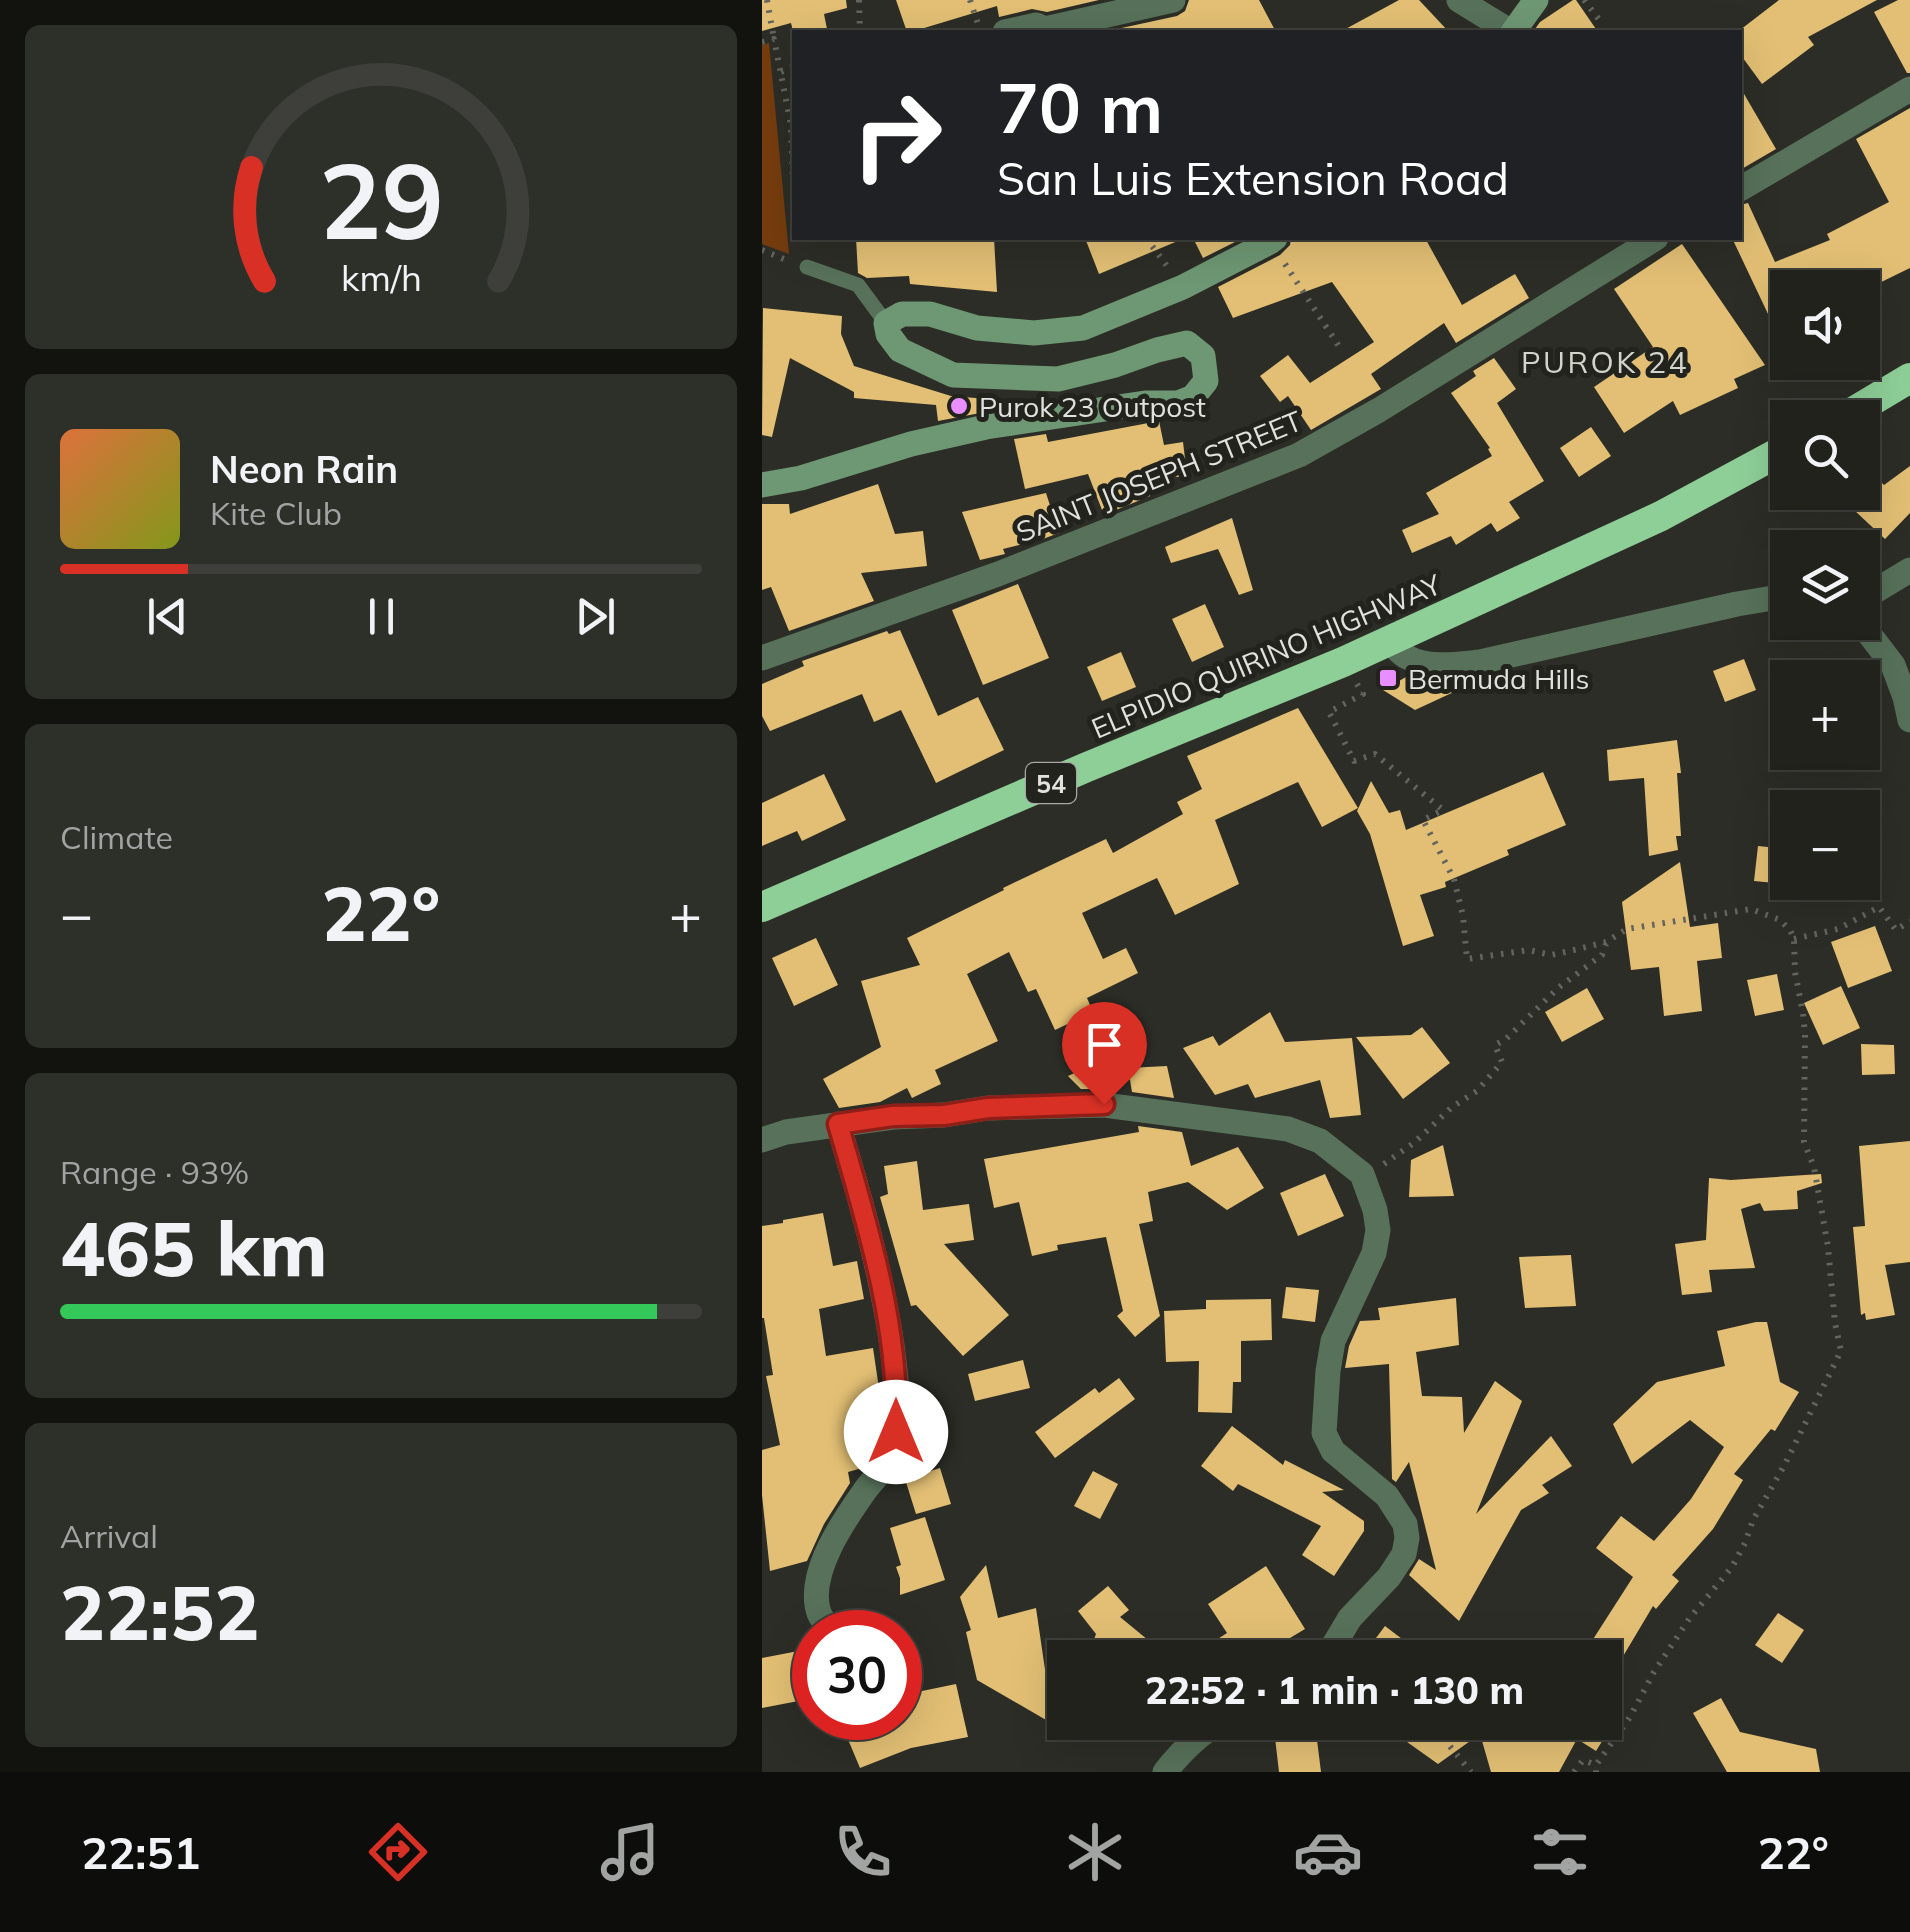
<!DOCTYPE html>
<html lang="en">
<head>
<meta charset="utf-8">
<style>
	body { margin:0; font-family:Mulish,sans-serif; background:#2d2f29; color:#f1f3f6; height:100vh; display:flex; flex-direction:column; font-size:38px; white-space:nowrap }
	* { box-sizing:border-box; margin:0 }
	p { font-size:32px; color:#a2a4a3 }
	.icon { flex:none; width:55px; height:55px; fill:none; stroke:currentColor; stroke-width:2; stroke-linecap:round; stroke-linejoin:round }
	.map { position:relative; flex:1; overflow:hidden }
	.panel { display:flex; flex-direction:column; gap:25px; padding:25px; background:#12130f; width:762px }
	.panel>* { flex:none }
	.top-card { position:absolute; left:30px; top:30px; width:950px; height:210px; border-radius:0px; box-shadow:0 10px 40px #0002,0 0 0 2px #3e3f3b; background:#202124; color:#fff; overflow:hidden }
	.tools { position:absolute; left:1008px; top:270px; display:grid; gap:20px }
	.tools a { display:grid; place-items:center; width:110px; height:110px; border-radius:0px; background:#21221c; box-shadow:0 10px 40px #0002,0 0 0 2px #3e3f3b; font-size:50px }
	.speed { position:absolute; left:30px; top:1610px; display:flex; gap:20px; font-size:50px; font-weight:700; text-align:center }
	.speed>* { display:grid; place-content:center; width:130px; height:130px; border-radius:50%; background:#21221c; box-shadow:0 10px 40px #0002,0 0 0 2px #3e3f3b; line-height:1 }
	.speed .limit { border:15px solid #d22; background:#fff; color:#111 }
	.pin { position:absolute; display:grid; place-items:center; width:85px; height:85px; color:#fff; margin:-102px -42px; border-radius:50% 50% 50% 0; rotate:-45deg; box-shadow:0 0 10px #0007 }
	.pin .icon { rotate:45deg }
	.me { position:absolute; width:110px; margin:-55px; rotate:0deg; stroke-linejoin:round; filter:drop-shadow(0 0 8px #0008) }
	.turn { display:flex; align-items:center; gap:35px; height:210px; padding:0 40px; font-size:45px }
	.turn .icon { width:130px; height:130px; stroke-width:2.5 }
	.turn b { display:block; font-size:70px; line-height:85px }
	.big { font-size:75px; font-weight:800; line-height:1.1 }
	.panel .tile { flex:1; display:flex; flex-direction:column; justify-content:center; gap:15px; min-width:0; padding:0 35px; border-radius:15px; background:#2d2f29 }
	.panel .dial { align-items:center; gap:0 }
	.dial svg { height:260px; overflow:visible; fill:none; stroke:#3e3f3b; stroke-width:7; stroke-linecap:round; text-anchor:middle }
	.dial text { fill:#f1f3f6; stroke:none }
	.song { display:flex; align-items:center; gap:30px }
	.cover { width:120px; height:120px; border-radius:15px; background:linear-gradient(135deg,hsl(20 70% 55%),hsl(70 70% 35%)) }
	.played { height:10px; border-radius:5px; background:linear-gradient(90deg,#d93025 20%,#3e3f3b 20%) }
	.keys { display:flex; justify-content:space-around; direction:ltr }
	.heat { display:flex; justify-content:space-between; align-items:center; font-size:55px; direction:ltr }
	.charge { height:15px; border-radius:8px; background:linear-gradient(90deg,#34c759 93%,#3e3f3b 0) }
	.trip { position:absolute; left:285px; top:1640px; width:575px; height:100px; border-radius:0px; background:#21221c; box-shadow:0 10px 40px #0002,0 0 0 2px #3e3f3b; font-weight:800; line-height:100px; text-align:center }
	.tab-bar { display:flex; height:160px; justify-content:space-around; align-items:center; background:#0d0e0b; color:#a2a4a3 }
	.tab-bar .icon { width:70px; height:70px }
	.tab-bar .current { color:#d93025 }
	.tab-bar b { font-size:45px; color:#f1f3f6 }
	main { display:flex; flex:1; min-height:0 }
	.map>svg:first-child { display:block }
	.green { fill:#763d0e }
	.building { fill:#e2bf74 }
	.lines { fill:none; stroke-linecap:round; stroke-linejoin:round }
	.path { stroke:#63645e; stroke-width:6; stroke-dasharray:2.5 8; stroke-linecap:butt }
	.lane { stroke:#57715a; stroke-width:15 }
	.street { stroke:#57715a; stroke-width:25 }
	.secondary { stroke:#6e9773; stroke-width:25 }
	.highway { stroke:#8ecf98; stroke-width:30 }
	.route-casing { stroke:#8d1f18; stroke-width:25 }
	.route { stroke:#d93025; stroke-width:18 }
	.poi-dot { fill:#e98efe; stroke:#22231d; stroke-width:4 }
	.labels { text-anchor:middle; dominant-baseline:central; stroke-width:10; stroke-linejoin:round; paint-order:stroke }
	.shield { fill:#22231d; stroke:#a8a9a4; stroke-width:2.5 }
	.shield-label { font-size:25px; font-weight:bold; fill:#e1e2de }
	.poi-label { font-size:28px; fill:#e1e2de; stroke:#22231d; text-anchor:start }
	.street-label { font-size:28px; fill:#e1e2de; stroke:#22231d }
	.neighbourhood-label { font-size:30px; letter-spacing:2.5px; fill:#d3d5cc; stroke:#22231d }
</style>
</head>
<body>
<main>
<section class="panel">
<div class="tile dial"><svg viewBox="0 0 100 80">
<path d="M14 69A42 42 0 1 1 86 69"/>
<path d="M14 69A42 42 0 0 1 10 34" stroke="#d93025"/>
<text x="50" y="56" font-size="32" font-weight="700">29</text>
<text x="50" y="72" font-size="11">km/h</text>
</svg></div>
<div class="tile">
<div class="song"><i class="cover"></i><div><b>Neon Rain</b><p>Kite Club</p></div></div>
<div class="played"></div>
<div class="keys"><svg class="icon" aria-label="previous" viewBox="0 0 24 24"><path d="M18 5L8 12l10 7zM5 5v14"/></svg><svg class="icon" aria-label="pause" viewBox="0 0 24 24"><path d="M8 5v14M16 5v14"/></svg><svg class="icon" aria-label="next" viewBox="0 0 24 24"><path d="M6 5l10 7-10 7zM19 5v14"/></svg></div>
</div>
<div class="tile"><p>Climate</p>
<div class="heat"><a>−</a><b class="big">22°</b><a>+</a></div>
</div>
<div class="tile"><p>Range · 93%</p><b class="big">465 km</b><div class="charge"></div></div>
<div class="tile"><p>Arrival</p><b class="big">22:52</b></div>
</section>
<div class="map">
<svg width="1148" height="1772" viewBox="0 0 1148 1772">
	<rect width="100%" height="100%" fill="#2c2d26"/>
	<path class="green" d="M7,43L27,254L0,244V45Z"/>
	<path class="building" d="M0,0H84L85,8L62,14L65,29L32,32V35L29,23L0,31Z
		M134,0H235V2V0H337L285,12L270,9L237,17L235,6L149,32H145Z
		M427,0H497L514,32H341L415,16L423,11Z
		M637,0H657L687,32H578Z
		M811,0H814L836,32H771L778,22Z
		M1017,0H1115L1046,37L1052,45L1000,84L978,54V30Z
		M1136,0H1148V73H1145L1112,12Z
		M978,87L1014,149L978,170Z
		M1148,108V268L1107,288H1025V354L970,238H978V205L986,203L1013,262L1068,240L1065,234L1127,202L1094,139Z
		M94,238H232L235,292L148,284L147,276L105,278L96,273Z
		M323,238H423L337,274Z
		M431,238H481L441,258Z
		M529,238H663L700,305L753,274L767,298L694,343L682,323L609,374L619,389L549,430L526,396L518,402L498,376L526,355L548,383L612,342L570,282L471,318L456,287L518,255L528,245Z
		M920,244L1003,365L972,379L976,388L918,415L911,401L862,433L832,387L891,347L852,289Z
		M1,308L80,316L79,334L92,366L189,396L250,401V407L176,421L174,405L92,398V392L28,358L10,437L0,435Z
		M732,358L754,389L735,403L782,481L747,502L758,518L735,532L729,523L694,545L689,536L650,553L640,530L677,514L664,493L730,456L726,449L728,448L689,393L714,376L711,371Z
		M397,421L402,445L421,442L425,476L382,480L388,496L342,515L326,474L263,489L252,439L284,434L286,442Z
		M829,427L849,456L817,477L798,448Z
		M1148,466V513L1123,539L1092,510L1119,482L1122,485Z
		M116,484L133,534L161,531L165,566L99,573L112,601L27,631L9,587L0,590V504H27L28,514Z
		M284,493L297,533L278,540L241,549L243,554L218,560L200,512Z
		M470,518L491,590L477,595L456,549L409,563L403,547Z
		M256,584L287,658L221,685L190,610Z
		M443,604L462,647L430,662L410,619Z
		M138,630L176,716L216,697L242,750L174,783L139,710L112,722L100,694L8,731L0,716V684L42,666L40,661L125,631L127,634Z
		M359,652L374,687L340,701L325,667Z
		M982,659L994,690L963,702L951,671Z
		M644,677L694,691L653,710L621,690Z
		M536,708L596,808L560,827L536,782L453,820L477,884L413,915L395,878L320,913L341,959L364,948L376,973L325,998L331,1012L293,1030L274,989L266,992L247,952L205,974L236,1041L173,1070L179,1084L150,1098L145,1088L118,1102L77,1108L61,1079L119,1047L99,981L158,965L145,938L242,890L241,888L344,839L351,853L421,814L415,802L440,789L425,756Z
		M915,740L919,773H915L919,836H914L916,850L887,856L882,778L847,781L845,750Z
		M781,772L804,825L745,850L747,855L683,882L684,887L658,895L672,936L641,946L608,834L595,811L609,781L627,813L638,810L644,830Z
		M62,774L84,820L40,841L35,831L0,846V803Z
		M996,846L1025,849L1022,884L992,881Z
		M918,862L928,927L956,923L960,958L935,961L940,1011L902,1016L897,967L869,970L860,902Z
		M1113,926L1130,971L1086,988L1069,942Z
		M54,938L76,985L32,1006L10,958Z
		M1015,974L1022,1010L993,1016L985,980Z
		M1079,986L1098,1028L1061,1045L1042,1003Z
		M825,988L842,1019L800,1042L783,1012Z
		M508,1012L523,1042L590,1038L599,1115L568,1118L558,1080L493,1098L486,1084L453,1095L421,1048L451,1036L457,1046Z
		M660,1027L688,1063L641,1099L594,1037L649,1035Z
		M1099,1044L1132,1045L1133,1074L1100,1075Z
		M338,1061L353,1083L343,1089H319L306,1076Z
		M405,1066L412,1098L370,1092L366,1068Z
		M376,1126L420,1132L429,1166L476,1147L502,1188L465,1210L426,1182L386,1192L391,1221L377,1224L398,1316L373,1337L355,1316L361,1311L344,1237L295,1245L296,1250L270,1256L257,1202L232,1208L222,1159L377,1132Z
		M1148,1141V1262L1123,1265L1133,1315L1104,1320L1103,1313L1099,1315L1091,1227L1103,1226L1097,1146Z
		M681,1145L692,1196L647,1197L649,1160Z
		M155,1161L161,1210L207,1204L212,1240L182,1244L247,1315L201,1356L154,1305L149,1306L118,1197L126,1194L122,1166Z
		M563,1174L582,1216L536,1236L518,1193Z
		M1059,1174L1060,1183L1035,1191L1036,1209L1002,1211L998,1203L979,1209L993,1268L947,1270L950,1292L920,1295L913,1244L944,1240L947,1178L969,1180Z
		M61,1213L71,1266L95,1261L102,1299L57,1309L64,1356L111,1348L119,1402L108,1404L118,1429L117,1436L113,1450L100,1468L86,1472L88,1483L62,1524L45,1561L8,1571L0,1495V1450L18,1445L4,1376L11,1375L2,1318H0V1226L21,1223V1220Z
		M809,1255L814,1306L763,1308L757,1257Z
		M524,1287L557,1290L553,1322L520,1318Z
		M694,1298L697,1345L654,1352L660,1396L700,1397L702,1433L733,1381L760,1401L714,1514L789,1436L810,1466L780,1485L787,1493L759,1510L697,1621L647,1575L657,1559L674,1570L647,1462L634,1482L630,1479L627,1364L583,1368L587,1346L598,1321L618,1320L616,1308Z
		M509,1299L510,1340L479,1341V1382H471L470,1413L436,1412L437,1361L404,1362L402,1311L444,1309V1300Z
		M994,1322H1005L1018,1382L1037,1392L1013,1431L1009,1429L972,1474L981,1480L951,1529L910,1575L917,1581L894,1609L891,1606L860,1658H819L871,1577L834,1548L859,1516L892,1541L929,1499L962,1447L928,1420L870,1464L851,1424L895,1382L963,1366L955,1331Z
		M261,1360L268,1388L213,1401L206,1374Z
		M357,1378L373,1399L293,1458L273,1432L333,1388L337,1393Z
		M470,1426L521,1465L523,1460L582,1490L560,1492L602,1521V1531L572,1576L540,1555L559,1526L476,1484L471,1491L439,1466Z
		M178,1468L189,1504L154,1514L143,1479Z
		M331,1471L356,1484L338,1519L312,1506Z
		M163,1517L183,1580L138,1595V1578L134,1567L139,1565L128,1528Z
		M224,1565L236,1618L274,1608L291,1724L215,1680L204,1632L209,1630L198,1597Z
		M504,1566L543,1629L518,1644L484,1658H426L465,1633L446,1604Z
		M346,1586L367,1610L358,1617L408,1658H325L334,1634L316,1611Z
		M1016,1613L1042,1630L1020,1663L993,1645Z
		M623,1626L665,1658H599Z
		M52,1648V1698L0,1708V1658Z
		M194,1684L206,1737L149,1748L98,1768L77,1718H138V1699L160,1691Z
		M959,1698L978,1732L1054,1749L1058,1772H965L931,1713Z
		M617,1722H852L834,1751L815,1739L797,1772H729L718,1734L676,1764Z
		M553,1724L559,1772H517L512,1729Z"/>
	<g class="lines">
		<path class="path" d="M5,0L12,39
			M97,0L98,32
			M208,0L217,27
			M822,0L839,22
			M0,42L12,39L29,125L32,210
			M19,72L32,66
			M384,238L405,266
			M0,250L27,261
			M523,264L580,351
			M595,684L601,694L567,712L592,761L613,754L681,810L661,820L692,879L701,916L705,959L767,950L789,955L808,951L844,942L865,929L989,909L1018,920L1028,930L1032,939L1033,972L1041,1013L1043,1034L1042,1142L1052,1167L1066,1247L1073,1323L1079,1351L1022,1466L991,1520L983,1543L970,1567L927,1619L892,1672L868,1717L834,1765V1772
			M1032,939L1076,929L1117,907L1134,930L1148,921
			M622,1164L653,1142L690,1107L715,1091L740,1062L733,1045L744,1039L796,988L840,955L844,944
			M668,1722L709,1772
			M812,1772L821,1760L834,1765"/>
		<path class="lane" d="M45,267L96,285L124,323"/>
		<path class="street" d="M697,0L749,32
			M243,32L274,25L283,29L411,0
			M978,189L1148,89
			M1100,599L1148,570
			M1098,622L1131,665L1143,697L1148,720
			M627,640C632,646 638,654 645,657C666,669 696,664 718,662L975,604L1011,598H1025
			M0,658L236,574L537,455L617,410L894,238
			M0,1140L24,1132L131,1117L182,1115L226,1108L342,1105L526,1129L558,1141L600,1174L613,1210L616,1230L612,1253L571,1341L566,1371L562,1433L571,1451L625,1496L643,1524L645,1538L642,1554L627,1577L588,1618L564,1658
			M70,1632C65,1626 60,1620 57,1613C44,1574 82,1520 104,1489C113,1477 125,1467 130,1452C141,1419 134,1380 130,1346C119,1270 98,1198 76,1124
			M403,1772C418,1753 437,1733 459,1722"/>
		<path class="secondary" d="M751,32L774,0
			M0,485L39,478L149,444L224,427L383,403H416L431,397L444,381L441,356L425,343L395,350L353,365L296,379L191,375L138,350L126,334L124,323L140,314H168L215,328L272,333L321,328L421,287L508,242L513,238"/>
		<path class="highway" d="M1081,418L1148,378
			M0,907L325,767L581,662L899,516L1025,448"/>
	</g>
	<g class="lines">
		<g class="route-casing">
			<path id="route" d="M134,1432C138,1327 105,1224 76,1124L131,1116L182,1115L226,1108L342,1104"/>
		</g>
		<use href="#route" class="route"/>
	</g>
	<g class="poi-dot">
		<circle cx="197" cy="406" r="10"/>
		<rect x="616" y="668" width="20" height="20" rx="5"/>
	</g>
	<g class="labels">
		<rect class="shield" x="264" y="763" width="50" height="40" rx="8"/>
		<g class="shield-label">
			<text x="289" y="783">54</text>
		</g>
		<g class="poi-label">
			<text x="217" y="406">Purok 23 Outpost</text>
			<text x="646" y="678">Bermuda Hills</text>
		</g>
		<g class="street-label">
			<text transform="translate(397 476) rotate(-22)">SAINT JOSEPH STREET</text>
			<text transform="translate(504 656) rotate(-23)">ELPIDIO QUIRINO HIGHWAY</text>
		</g>
		<g class="neighbourhood-label">
			<text x="843" y="362">PUROK 24</text>
		</g>
	</g>
</svg>
<div class="tools">
<a><svg class="icon" aria-label="sound" viewBox="0 0 24 24"><path d="M4 9h4l5-4v14l-5-4H4zM17 9q2 3 0 6"/></svg></a>
<a><svg class="icon" aria-label="search" viewBox="0 0 24 24"><circle cx="10" cy="10" r="6"/><path d="M15 15l6 6"/></svg></a>
<a><svg class="icon" aria-label="layers" viewBox="0 0 24 24"><path d="M12 4l9 5-9 5-9-5zM3 14l9 5 9-5"/></svg></a>
<a>+</a>
<a>−</a>
</div>
<div class="speed"><div class="limit">30</div></div>
<div class="pin" style="left:342px;top:1104px;background:#d93025"><svg class="icon" aria-label="arrive" viewBox="0 0 24 24"><path d="M6 21V4h12l-3 4 3 4H6"/></svg></div>
<svg class="me" style="left:134px;top:1432px" viewBox="-20 -20 40 40"><circle r="19" fill="#fff"/><path d="M0-13L10 11 0 6-10 11z" fill="#d93025"/></svg>
<div class="trip">22:52 · 1 min · 130 m</div>
<div class="top-card">
<div class="turn"><svg class="icon" aria-label="right" viewBox="0 0 24 24"><path d="M7 20v-9h11M14 6l5 5-5 5"/></svg><div><b>70 m</b>San Luis Extension Road</div></div>
</div>
</div>
</main>
<nav class="tab-bar">
<b>22:51</b>
<svg class="icon current" aria-label="directions" viewBox="0 0 24 24"><path d="M12 3l9 9-9 9-9-9zM9 14v-3h6M13 9l2 2-2 2"/></svg>
<svg class="icon" aria-label="music" viewBox="0 0 24 24"><path d="M9 18V5l10-2v13"/><circle cx="6" cy="18" r="3"/><circle cx="16" cy="16" r="3"/></svg>
<svg class="icon" aria-label="phone" viewBox="0 0 24 24"><path d="M5 4h4l2 5-3 2q2 4 5 5l2-3 5 2v4C11 20 4 13 5 4z"/></svg>
<svg class="icon" aria-label="climate" viewBox="0 0 24 24"><path d="M12 3v18M4 7l16 10M4 17L20 7"/></svg>
<svg class="icon" aria-label="car" viewBox="0 0 24 24"><path d="M5 17H2v-5l4-1 3-4h7l3 4 3 1v5h-3M9 17h6M6 11h13"/><circle cx="7" cy="17" r="2"/><circle cx="17" cy="17" r="2"/></svg>
<svg class="icon" aria-label="filters" viewBox="0 0 24 24"><path d="M4 7h16M4 17h16"/><circle cx="9" cy="7" r="2"/><circle cx="15" cy="17" r="2"/></svg>
<b>22°</b>
</nav>
</body>
</html>
